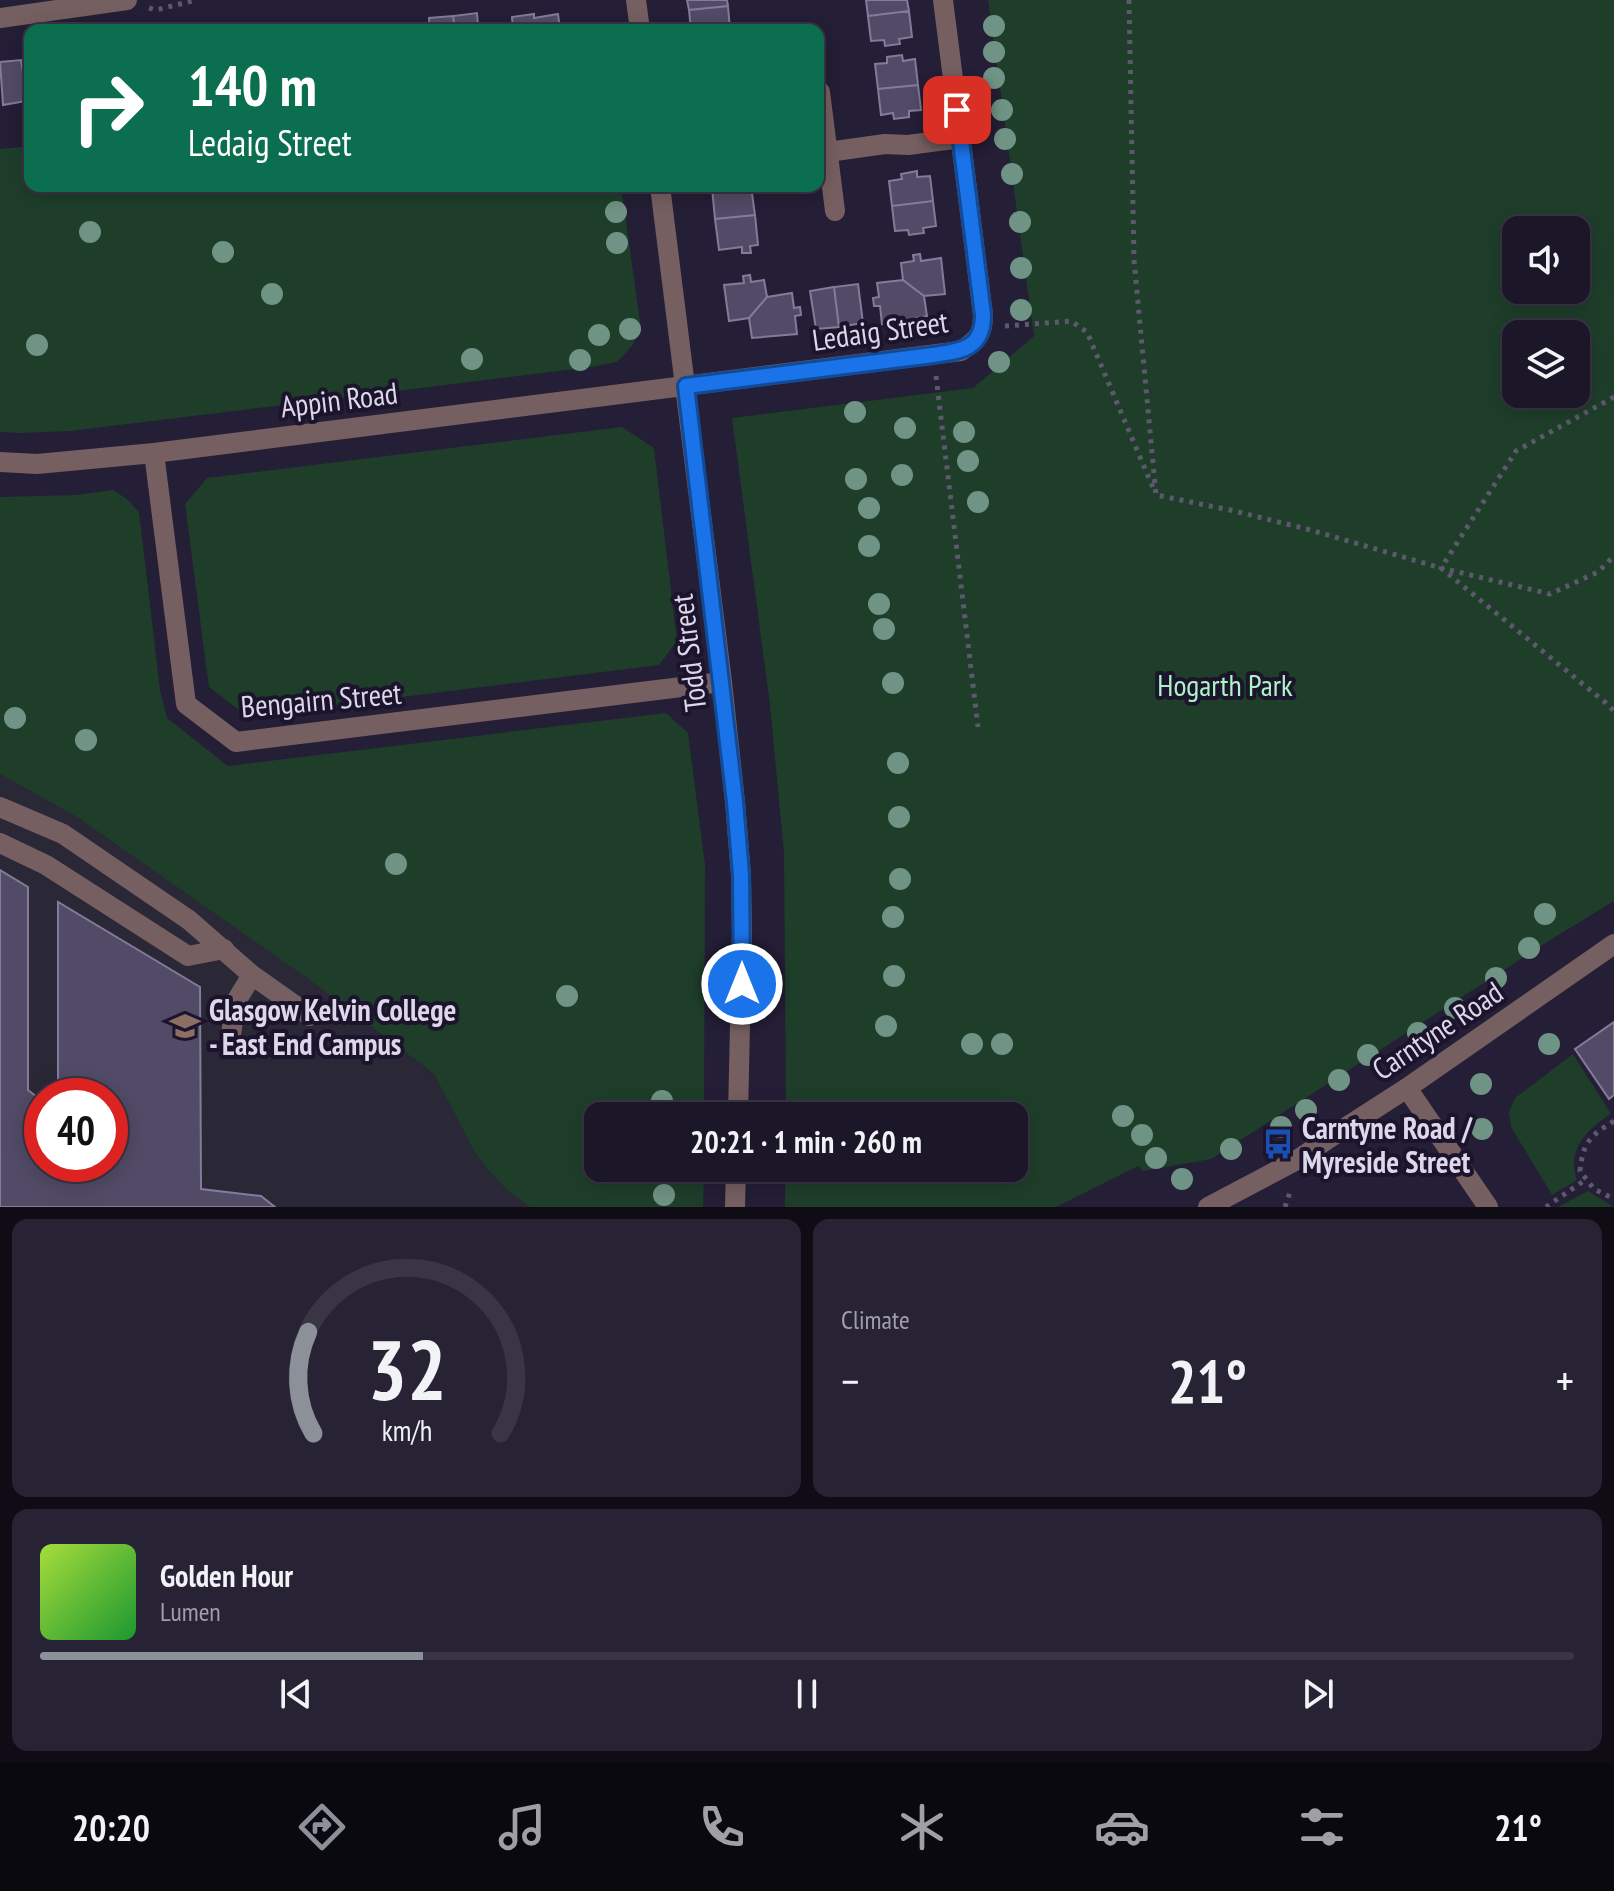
<!DOCTYPE html>
<html lang="en">
<head>
<meta charset="utf-8">
<style>
	body { margin:0; font-family:"PT Sans Narrow",sans-serif; background:#282334; color:#f1f3f6; height:100vh; display:flex; flex-direction:column; font-size:30px; white-space:nowrap }
	* { box-sizing:border-box; margin:0 }
	p { font-size:26px; color:#a09fa8 }
	.icon { flex:none; width:44px; height:44px; fill:none; stroke:currentColor; stroke-width:2; stroke-linecap:round; stroke-linejoin:round }
	.map { position:relative; height:1207px; overflow:hidden }
	.panel { display:flex; flex-direction:column; gap:12px; padding:12px; background:#0f0c16; flex:1 }
	.panel>* { flex:none }
	.banner { position:absolute; left:24px; top:24px; width:800px; height:168px; border-radius:16px; box-shadow:0 4px 20px #0003,0 0 0 2px #393545; background:#0b6e4f; color:#fff; overflow:hidden }
	.buttons { position:absolute; left:1502px; top:216px; display:grid; gap:16px }
	.buttons a { display:grid; place-items:center; width:88px; height:88px; border-radius:16px; background:#1b1628; box-shadow:0 4px 20px #0003,0 0 0 2px #393545; font-size:40px }
	.speed { position:absolute; left:24px; top:1078px; display:flex; gap:16px; font-size:40px; font-weight:700; text-align:center }
	.speed>* { display:grid; place-content:center; width:104px; height:104px; border-radius:50%; background:#1b1628; box-shadow:0 4px 20px #0003,0 0 0 2px #393545; line-height:1 }
	.speed .limit { border:12px solid #d22; background:#fff; color:#111 }
	.pin { position:absolute; display:grid; place-items:center; width:68px; height:68px; color:#fff; margin:-34px; border-radius:16px; box-shadow:0 4px 12px #0006 }
	.me { position:absolute; width:88px; margin:-44px; rotate:0deg; stroke-linejoin:round; filter:drop-shadow(0 0 6px #0008) }
	.turn { display:flex; align-items:center; gap:28px; height:168px; padding:0 32px; font-size:36px }
	.turn .icon { width:104px; height:104px; stroke-width:2.5 }
	.turn b { display:block; font-size:56px; line-height:68px }
	.big { font-size:60px; font-weight:800; line-height:1.1 }
	.panel .widget { flex:1; display:flex; flex-direction:column; justify-content:center; gap:12px; min-width:0; padding:0 28px; border-radius:16px; background:#282334 }
	.panel .dial { align-items:center; gap:0 }
	.dial svg { height:208px; overflow:visible; fill:none; stroke:#393545; stroke-width:7; stroke-linecap:round; text-anchor:middle }
	.dial text { fill:#f1f3f6; stroke:none }
	.song { display:flex; align-items:center; gap:24px }
	.cover { width:96px; height:96px; border-radius:12px; background:linear-gradient(135deg,hsl(80 70% 55%),hsl(130 70% 35%)) }
	.played { height:8px; border-radius:4px; background:linear-gradient(90deg,#8c9099 25%,#393545 25%) }
	.keys { display:flex; justify-content:space-around; direction:ltr }
	.heat { display:flex; justify-content:space-between; align-items:center; font-size:44px; direction:ltr }
	.panel .tiles { flex:1; display:grid; gap:12px; grid-template-columns:1fr 1fr }
	.widget:last-child { grid-column:span 2 }
	.trip { position:absolute; left:584px; top:1102px; width:444px; height:80px; border-radius:16px; background:#1b1628; box-shadow:0 4px 20px #0003,0 0 0 2px #393545; font-weight:800; line-height:80px; text-align:center }
	.tab-bar { display:flex; height:128px; justify-content:space-around; align-items:center; background:#0b0910; color:#a09fa8 }
	.tab-bar .icon { width:56px; height:56px }
	.tab-bar .selected { color:#8c9099 }
	.tab-bar b { font-size:36px; color:#f1f3f6 }
	.map>svg:first-child { display:block }
	.education { fill:#2a2737; fill-rule:evenodd }
	.green { fill:#1e3e2a; fill-rule:evenodd }
	.building { fill:#524b67; stroke:#827c9a; stroke-width:2 }
	.lines { fill:none; stroke-linecap:round; stroke-linejoin:round }
	.path { stroke:#5e586e; stroke-width:5; stroke-dasharray:4 6; stroke-linecap:butt }
	.minor { stroke:#765f60; stroke-width:20 }
	.tree { fill:#6f9384 }
	.route-casing { stroke:#114b97; stroke-width:20 }
	.route { stroke:#1a73e8; stroke-width:14 }
	.labels { text-anchor:middle; dominant-baseline:central; stroke-width:8; stroke-linejoin:round; paint-order:stroke }
	.street-label { font-size:30px; fill:#dcd8e9; stroke:#1b142c }
	.park-label { font-size:30px; fill:#acf3c3; stroke:#1b142c }
	.poi-label { font-size:30px; font-weight:bold; fill:#dcd8e9; stroke:#1b142c; text-anchor:start }
</style>
</head>
<body>
<div class="map">
<svg width="1614" height="1207" viewBox="0 0 1614 1207">
	<rect width="100%" height="100%" fill="#241e36"/>
	<path class="education" d="M0,774L77,817L307,978L434,1074L473,1149L488,1170L507,1190L530,1207H0ZM42,1096H110V1164H42Z"/>
	<path class="green" d="M988,0H1614V901L1555,937L1211,1159L1143,1171L1138,1166L1056,1207H785V1168H1014V1116H786L784,853L770,705L732,418L973,388L1034,336ZM1516,230H1576V290H1516ZM1516,334H1576V394H1516Z
		M30,146V186H621L641,329L632,346L617,362L591,367L71,431L21,433L0,432V149Z
		M622,427L654,448L677,641L659,665L247,716L209,687L185,504L207,478Z
		M113,490L127,499L139,512L160,690L167,718L228,766L666,713L688,733L705,865L704,1116H598V1168H704L703,1207H530L507,1190L488,1170L473,1149L434,1074L307,978L77,817L0,774V497L77,495Z
		M1573,1054L1611,1114C1587,1129 1566,1150 1577,1180L1552,1195L1511,1127L1509,1112L1515,1098Z
		M1588,1191L1614,1207H1558Z"/>
	<path class="building" d="M687,0H727L728,6L689,10Z
		M866,0H907L909,11L868,16Z
		M728,6L730,30H691L689,10Z
		M909,11L912,37L899,39L900,44L885,46L884,40L871,41L868,16Z
		M477,13L478,25L484,24L485,30H455L453,16Z
		M534,14V18L558,14L560,30H513L512,17Z
		M453,16L455,30H430L429,18Z
		M395,23L396,30H372V26Z
		M902,55L903,61L915,59L918,85L878,89L875,64L887,63V57Z
		M21,60L23,72L29,71L30,90H25L26,101L3,105L0,62Z
		M918,85L921,110L909,111V117L894,119L893,113L881,115L878,89Z
		M917,171V177L930,176L933,201L892,206L889,181L902,179L901,174Z
		M729,186H751L755,215L715,219L712,188Z
		M933,201L936,226L923,228L924,233L909,235L908,230L895,231L892,206Z
		M755,215L758,245L750,246L751,253H742V247L719,250L715,219Z
		M920,254L921,261L941,258L945,294L924,296L903,280L901,263L914,261L913,255Z
		M750,275L751,282L764,280L767,297L749,318L729,321L724,285L744,283L743,276Z
		M903,280L924,296L927,316L882,324L880,306H874L873,298L879,297L877,283Z
		M858,284L863,323L839,327L834,287Z
		M834,287L839,327L816,329L810,291Z
		M792,293L794,308L800,307L801,315L795,316L797,334L752,338L749,318L767,297Z
		M0,870L28,887V1090L42,1101V1164H110V1096H58V902L200,987L201,1189L261,1196L275,1207H0Z
		M1614,1022V1095L1609,1099L1575,1049Z"/>
	<g class="lines">
		<path class="path" d="M1129,0L1134,260L1156,495L1230,510L1307,529L1441,568L1606,703L1614,711
			M149,8L156,10L196,0
			M1005,326L1071,321L1087,332L1154,490
			M936,376L978,727
			M1614,397L1516,451L1441,568L1550,594L1598,572L1614,556
			M1614,1121C1590,1136 1583,1142 1580,1171L1594,1189L1614,1199
			M1285,1207L1291,1189
			M1546,1207L1585,1180"/>
		<path class="minor" d="M636,0L640,30
			M0,18L127,0
			M820,92L835,211
			M828,152L885,144L908,145L961,138
			M660,186L722,682L735,802L741,875L742,934L738,1116
			M154,453L186,704L236,742L722,682
			M0,462L37,464L154,453L961,351C977,340 983,335 983,315L943,0
			M0,807L63,834L189,920L252,975L310,1016
			M0,843L46,865L188,956L224,949
			M231,1035L235,1003L252,975
			M1407,1088L1488,1207
			M735,1207L736,1168
			M1208,1207L1297,1160L1334,1135L1407,1088L1614,944"/>
	</g>
	<g class="tree">
		<circle cx="994" cy="26" r="11"/>
		<circle cx="994" cy="52" r="11"/>
		<circle cx="994" cy="78" r="11"/>
		<circle cx="1002" cy="110" r="11"/>
		<circle cx="1005" cy="139" r="11"/>
		<circle cx="1012" cy="174" r="11"/>
		<circle cx="616" cy="212" r="11"/>
		<circle cx="1020" cy="222" r="11"/>
		<circle cx="90" cy="232" r="11"/>
		<circle cx="617" cy="243" r="11"/>
		<circle cx="223" cy="252" r="11"/>
		<circle cx="1021" cy="268" r="11"/>
		<circle cx="272" cy="294" r="11"/>
		<circle cx="1021" cy="310" r="11"/>
		<circle cx="630" cy="329" r="11"/>
		<circle cx="599" cy="335" r="11"/>
		<circle cx="37" cy="345" r="11"/>
		<circle cx="472" cy="359" r="11"/>
		<circle cx="580" cy="360" r="11"/>
		<circle cx="999" cy="362" r="11"/>
		<circle cx="855" cy="412" r="11"/>
		<circle cx="905" cy="428" r="11"/>
		<circle cx="964" cy="432" r="11"/>
		<circle cx="968" cy="461" r="11"/>
		<circle cx="902" cy="475" r="11"/>
		<circle cx="856" cy="479" r="11"/>
		<circle cx="978" cy="502" r="11"/>
		<circle cx="869" cy="508" r="11"/>
		<circle cx="869" cy="546" r="11"/>
		<circle cx="879" cy="604" r="11"/>
		<circle cx="884" cy="629" r="11"/>
		<circle cx="893" cy="683" r="11"/>
		<circle cx="15" cy="718" r="11"/>
		<circle cx="86" cy="740" r="11"/>
		<circle cx="898" cy="763" r="11"/>
		<circle cx="899" cy="817" r="11"/>
		<circle cx="396" cy="864" r="11"/>
		<circle cx="900" cy="879" r="11"/>
		<circle cx="1545" cy="914" r="11"/>
		<circle cx="893" cy="917" r="11"/>
		<circle cx="1529" cy="948" r="11"/>
		<circle cx="894" cy="976" r="11"/>
		<circle cx="1496" cy="978" r="11"/>
		<circle cx="567" cy="996" r="11"/>
		<circle cx="1455" cy="1008" r="11"/>
		<circle cx="886" cy="1026" r="11"/>
		<circle cx="1418" cy="1033" r="11"/>
		<circle cx="972" cy="1044" r="11"/>
		<circle cx="1002" cy="1044" r="11"/>
		<circle cx="1549" cy="1044" r="11"/>
		<circle cx="1368" cy="1055" r="11"/>
		<circle cx="1339" cy="1080" r="11"/>
		<circle cx="1481" cy="1084" r="11"/>
		<circle cx="662" cy="1101" r="11"/>
		<circle cx="1306" cy="1110" r="11"/>
		<circle cx="1123" cy="1116" r="11"/>
		<circle cx="1281" cy="1127" r="11"/>
		<circle cx="1482" cy="1129" r="11"/>
		<circle cx="1142" cy="1135" r="11"/>
		<circle cx="1231" cy="1149" r="11"/>
		<circle cx="1156" cy="1158" r="11"/>
		<circle cx="1182" cy="1179" r="11"/>
		<circle cx="664" cy="1195" r="11"/>
	</g>
	<g class="lines">
		<g class="route-casing">
			<path id="route" d="M742,984L741,875L735,802L686,386L933,355C961,351 983,349 983,315L957,110"/>
		</g>
		<use href="#route" class="route"/>
	</g>
	<defs>
		<g id="university-bare" transform="scale(2.4)"><path d="M0-5L7-2L0 1L-7-2ZM-4 1L0 2.5L4 1V4Q0 6-4 4Z" fill="#8d6e63" stroke="#1b142c" stroke-width="2.5" paint-order="stroke"/></g>
		<g id="bus-bare" transform="scale(2.4)"><path d="M-5-6H5V4H4V6H2V4H-2V6H-4V4H-5ZM-3.5-4V0h7V-4ZM-3.5 1.2v1.5H-2V1.2ZM2 1.2v1.5H3.5V1.2Z" fill="#1a4fb4" stroke="#1b142c" stroke-width="2.5" paint-order="stroke"/></g>
	</defs>
	<g fill-rule="evenodd">
		<use href="#university-bare" x="185" y="1026"/>
		<use href="#bus-bare" x="1278" y="1144"/>
	</g>
	<g class="labels">
		<g class="street-label">
			<text transform="translate(880 330) rotate(-8)">Ledaig Street</text>
			<text transform="translate(339 399) rotate(-7)">Appin Road</text>
			<text transform="translate(688 653) rotate(-97)">Todd Street</text>
			<text transform="translate(321 699) rotate(-5)">Bengairn Street</text>
			<text transform="translate(1437 1030) rotate(-34)">Carntyne Road</text>
		</g>
		<g class="park-label">
			<text x="1225" y="684">Hogarth Park</text>
		</g>
		<g class="poi-label">
			<text x="209" y="1009">Glasgow Kelvin College<tspan x="209" dy="34">- East End Campus</tspan></text>
			<text x="1302" y="1127">Carntyne Road /<tspan x="1302" dy="34">Myreside Street</tspan></text>
		</g>
	</g>
</svg>
<div class="buttons">
<a><svg class="icon" aria-label="sound" viewBox="0 0 24 24"><path d="M4 9h4l5-4v14l-5-4H4zM17 9q2 3 0 6"/></svg></a>
<a><svg class="icon" aria-label="layers" viewBox="0 0 24 24"><path d="M12 4l9 5-9 5-9-5zM3 14l9 5 9-5"/></svg></a>
</div>
<div class="speed"><div class="limit">40</div></div>
<div class="pin" style="left:957px;top:110px;background:#d93025"><svg class="icon" aria-label="arrive" viewBox="0 0 24 24"><path d="M6 21V4h12l-3 4 3 4H6"/></svg></div>
<svg class="me" style="left:742px;top:984px" viewBox="-20 -20 40 40"><circle r="17" fill="#1a73e8" stroke="#fff" stroke-width="3"/><path d="M0-11L8 9 0 5-8 9z" fill="#fff"/></svg>
<div class="trip">20:21 · 1 min · 260 m</div>
<div class="banner">
<div class="turn"><svg class="icon" aria-label="right" viewBox="0 0 24 24"><path d="M7 20v-9h11M14 6l5 5-5 5"/></svg><div><b>140 m</b>Ledaig Street</div></div>
</div>
</div>
<section class="panel">
<div class="tiles">
<div class="widget dial"><svg viewBox="0 0 100 80">
<path d="M14 69A42 42 0 1 1 86 69"/>
<path d="M14 69A42 42 0 0 1 12 30" stroke="#8c9099"/>
<text x="50" y="56" font-size="32" font-weight="700">32</text>
<text x="50" y="72" font-size="11">km/h</text>
</svg></div>
<div class="widget"><p>Climate</p>
<div class="heat"><a>−</a><b class="big">21°</b><a>+</a></div>
</div>
<div class="widget">
<div class="song"><i class="cover"></i><div><b>Golden Hour</b><p>Lumen</p></div></div>
<div class="played"></div>
<div class="keys"><svg class="icon" aria-label="previous" viewBox="0 0 24 24"><path d="M18 5L8 12l10 7zM5 5v14"/></svg><svg class="icon" aria-label="pause" viewBox="0 0 24 24"><path d="M8 5v14M16 5v14"/></svg><svg class="icon" aria-label="next" viewBox="0 0 24 24"><path d="M6 5l10 7-10 7zM19 5v14"/></svg></div>
</div>
</div>
</section>
<nav class="tab-bar">
<b>20:20</b>
<svg class="icon selected" aria-label="directions" viewBox="0 0 24 24"><path d="M12 3l9 9-9 9-9-9zM9 14v-3h6M13 9l2 2-2 2"/></svg>
<svg class="icon" aria-label="music" viewBox="0 0 24 24"><path d="M9 18V5l10-2v13"/><circle cx="6" cy="18" r="3"/><circle cx="16" cy="16" r="3"/></svg>
<svg class="icon" aria-label="phone" viewBox="0 0 24 24"><path d="M5 4h4l2 5-3 2q2 4 5 5l2-3 5 2v4C11 20 4 13 5 4z"/></svg>
<svg class="icon" aria-label="climate" viewBox="0 0 24 24"><path d="M12 3v18M4 7l16 10M4 17L20 7"/></svg>
<svg class="icon" aria-label="car" viewBox="0 0 24 24"><path d="M5 17H2v-5l4-1 3-4h7l3 4 3 1v5h-3M9 17h6M6 11h13"/><circle cx="7" cy="17" r="2"/><circle cx="17" cy="17" r="2"/></svg>
<svg class="icon" aria-label="filters" viewBox="0 0 24 24"><path d="M4 7h16M4 17h16"/><circle cx="9" cy="7" r="2"/><circle cx="15" cy="17" r="2"/></svg>
<b>21°</b>
</nav>
</body>
</html>
